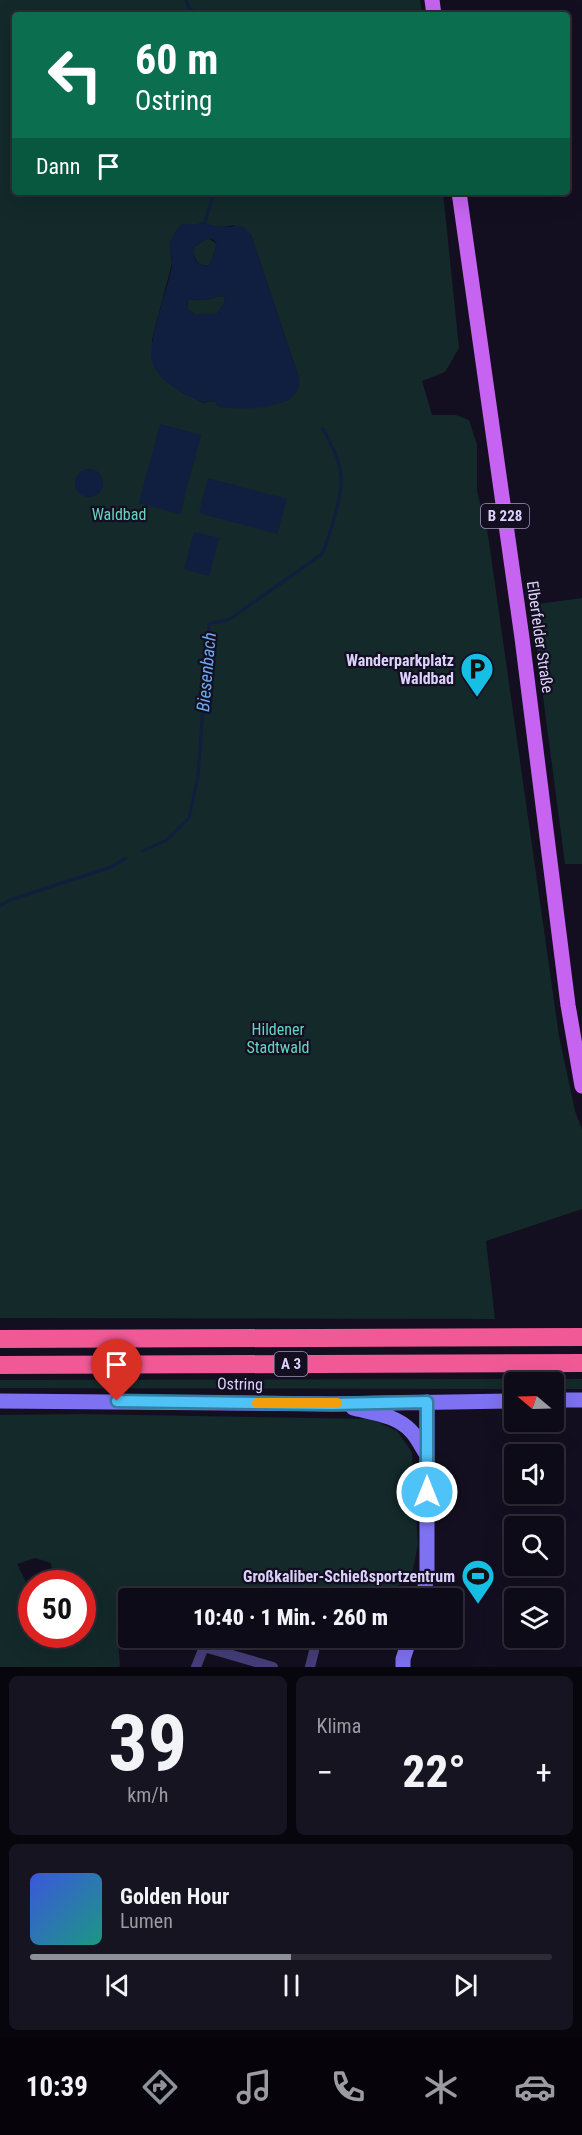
<!DOCTYPE html>
<html lang="de">
<head>
<meta charset="utf-8">
<style>
	body { margin:0; font-family:"Roboto Condensed",sans-serif; background:#171421; color:#f1f3f6; height:100vh; display:flex; flex-direction:column; font-size:22px; white-space:nowrap }
	* { box-sizing:border-box; margin:0 }
	p { font-size:20px; color:#9b9ba2 }
	.icon { flex:none; width:33px; height:33px; fill:none; stroke:currentColor; stroke-width:2; stroke-linecap:round; stroke-linejoin:round }
	.map { position:relative; height:1667px; overflow:hidden }
	.drawer { display:flex; flex-direction:column; gap:9px; padding:9px; background:#08060d; flex:1 }
	.drawer>* { flex:none }
	.hud { position:absolute; left:12px; top:12px; width:558px; height:183px; border-radius:6px; box-shadow:0 6px 24px #0002,0 0 0 2px #2e2b37; background:#0b6e4f; color:#fff; overflow:hidden }
	.needle { width:39px; rotate:289deg }
	.controls { position:absolute; left:504px; top:1372px; display:grid; gap:12px }
	.controls a { display:grid; place-items:center; width:60px; height:60px; border-radius:6px; background:#0e0b18; box-shadow:0 6px 24px #0002,0 0 0 2px #2e2b37; font-size:30px }
	.speed { position:absolute; left:18px; top:1570px; display:flex; gap:12px; font-size:30px; font-weight:700; text-align:center }
	.speed>* { display:grid; place-content:center; width:78px; height:78px; border-radius:50%; background:#0e0b18; box-shadow:0 6px 24px #0002,0 0 0 2px #2e2b37; line-height:1 }
	.speed .limit { border:9px solid #d22; background:#fff; color:#111 }
	.pin { position:absolute; display:grid; place-items:center; width:51px; height:51px; color:#fff; margin:-62px -26px; border-radius:50% 50% 50% 0; rotate:-45deg; box-shadow:0 0 6px #0007 }
	.pin .icon { rotate:45deg }
	.me { position:absolute; width:66px; margin:-33px; rotate:0deg; stroke-linejoin:round; filter:drop-shadow(0 0 4px #0008) }
	.turn { display:flex; align-items:center; gap:21px; height:126px; padding:0 24px; font-size:27px }
	.turn .icon { width:78px; height:78px; stroke-width:2.5 }
	.turn b { display:block; font-size:42px; line-height:51px }
	.then { display:flex; align-items:center; height:57px; padding:0 24px; background:#0003; gap:12px; font-size:22px }
	.big { font-size:45px; font-weight:800; line-height:1.1 }
	.drawer .card { flex:1; display:flex; flex-direction:column; justify-content:center; gap:9px; min-width:0; padding:0 21px; border-radius:9px; background:#171421 }
	.drawer .dial { align-items:center; gap:0 }
	.dial b { font-size:78px; line-height:1 }
	.song { display:flex; align-items:center; gap:18px }
	.cover { width:72px; height:72px; border-radius:9px; background:linear-gradient(135deg,hsl(230 70% 55%),hsl(170 70% 35%)) }
	.played { height:6px; border-radius:3px; background:linear-gradient(90deg,#8c9099 50%,#2e2b37 50%) }
	.keys { display:flex; justify-content:space-around; direction:ltr }
	.heat { display:flex; justify-content:space-between; align-items:center; font-size:33px; direction:ltr }
	.drawer .tiles { flex:1; display:grid; gap:9px; grid-template-columns:1fr 1fr }
	.card:last-child { grid-column:span 2 }
	.trip { position:absolute; left:118px; top:1588px; width:345px; height:60px; border-radius:6px; background:#0e0b18; box-shadow:0 6px 24px #0002,0 0 0 2px #2e2b37; font-weight:800; line-height:60px; text-align:center }
	.tab-bar { display:flex; height:96px; justify-content:space-around; align-items:center; background:#06040a; color:#9b9ba2 }
	.tab-bar .icon { width:42px; height:42px }
	.tab-bar .selected { color:#8c9099 }
	.tab-bar b { font-size:27px; color:#f1f3f6 }
	.map>svg:first-child { display:block }
	.green { fill:#13292a; fill-rule:evenodd }
	.water { fill:#101e3f; fill-rule:evenodd }
	.lines { fill:none; stroke-linecap:round; stroke-linejoin:round }
	.stream { stroke:#101e3f; stroke-width:3 }
	.street { stroke:#453e7b; stroke-width:10 }
	.secondary { stroke:#7f72f2; stroke-width:15 }
	.primary { stroke:#c664f1; stroke-width:15 }
	.highway { stroke:#f05996; stroke-width:18 }
	.route-casing { stroke:#337fa1; stroke-width:15 }
	.route { stroke:#4fc3f7; stroke-width:10 }
	.slow { stroke:#f59e0b; stroke-width:10 }
	.labels { text-anchor:middle; dominant-baseline:central; stroke-width:4.5; stroke-linejoin:round; paint-order:stroke }
	.shield { fill:#130f20; stroke:#9e98b9; stroke-width:1.5 }
	.shield-label { font-size:15px; font-weight:bold; fill:#dad2fb }
	.park-label { font-size:16px; fill:#65d4c0; stroke:#130f20 }
	.street-label { font-size:16px; fill:#dad2fb; stroke:#130f20 }
	.poi-label { font-size:16px; font-weight:bold; fill:#dad2fb; stroke:#130f20; text-anchor:end }
	.water-label { font-size:18px; font-style:italic; fill:#6aa9f1; stroke:#130f20 }
</style>
</head>
<body>
<div class="map">
<svg width="582" height="1667" viewBox="0 0 582 1667">
	<rect width="100%" height="100%" fill="#130f20"/>
	<path class="green" d="M0,0H420L422,15H15V192H443L459,348L445,372L422,381L432,415H456L469,420L477,445V491L488,535L559,1036L575,1111L582,1129V1209L486,1241L495,1319L0,1318ZM182,224L222,227L234,225L251,235L299,378C300,388 294,397 285,401C274,405 232,406 218,407L216,402L208,401L204,403L181,392L161,376L152,340L172,263L170,250L174,234Z
		M208,238L217,244L210,265C199,267 196,262 193,252L195,246Z
		M218,296L224,297L225,302L217,314H194L187,309L188,300L211,299Z
		M582,598V864H565L531,605Z
		M582,1379V1389H554V1383H514V1389L0,1388V1380Z
		M81,1414L372,1419L397,1431L412,1452L418,1544L411,1580L388,1590L385,1599H329L270,1590L266,1599H129V1623L117,1625L120,1667H0V1415ZM35,1558L51,1563L54,1584H82V1635H32L31,1592L17,1564Z"/>
	<path class="water" d="M203,222C209,224 217,227 224,227C237,227 242,221 251,235L299,378C305,412 237,410 218,407L216,402L208,401L205,403C186,396 158,382 152,361C147,343 168,288 172,266C173,259 169,251 170,244C172,236 176,230 182,224H197ZM208,238L214,240L217,244L210,265C199,267 195,262 193,252L195,246ZM218,296L224,297L225,302L217,314H194L187,309L188,300L211,299Z
		M160,424L201,435L180,514L139,503Z
		M75 483a14 14 0 1 1 28 0a14 14 0 1 1-28 0Z
		M208,478L287,499L277,534L199,513Z
		M194,532L219,538L209,576L184,569Z"/>
	<g class="lines">
		<path class="stream" d="M186,0L189,8L197,15
			M206,224L205,222L212,200L211,192
			M142,851L167,840L189,818L198,776L209,624L230,619L322,554C329,538 343,493 341,477C340,459 331,444 323,429
			M0,906L10,900L111,867L126,858"/>
		<path class="street" d="M196,1667L204,1647L273,1667
			M310,1667L314,1651"/>
		<path class="secondary" d="M554,1400H582
			M0,1401L332,1404L514,1401
			M353,1408C373,1413 396,1415 411,1431C417,1437 422,1448 427,1455
			M423,1599L427,1575V1402
			M403,1667V1659L410,1638"/>
		<path class="primary" d="M432,0L434,15
			M459,192L522,638L568,1005L582,1086"/>
		<path class="highway" d="M0,1339L582,1337
			M0,1365L582,1363"/>
	</g>
	<g class="lines">
		<g class="route-casing">
			<path id="route" d="M117,1401L332,1404L427,1402V1492"/>
		</g>
		<use href="#route" class="route"/>
		<path class="slow" d="M257,1403H337"/>
	</g>
	<defs>
		<g id="parking-pin" transform="scale(1.725)"><path d="M0 17L-7.5 6A9.5 9.5 0 1 1 7.5 6Z" fill="#15c0e4" stroke="#130f20"/><path d="M-3.5-5.5H1a3.5 3.5 0 0 1 0 7H-1V5.5H-3.5ZM-1-3.4V-.6H.8a1.4 1.4 0 0 0 0-2.8Z" fill="#111"/></g>
		<g id="stadium-pin" transform="scale(1.725)"><path d="M0 17L-7.5 6A9.5 9.5 0 1 1 7.5 6Z" fill="#15c0e4" stroke="#130f20"/><path d="M0-5a6.5 5 0 1 0 0 10a6.5 5 0 1 0 0-10ZM-3.5-1.8h7v3.6h-7Z" fill="#111"/></g>
	</defs>
	<g fill-rule="evenodd">
		<use href="#parking-pin" x="477" y="669"/>
		<use href="#stadium-pin" x="478" y="1576"/>
	</g>
	<g class="labels">
		<g class="shield">
			<rect x="481" y="504" width="48" height="24" rx="4.5"/>
			<rect x="274.5" y="1352" width="33" height="24" rx="4.5"/>
		</g>
		<g class="shield-label">
			<text x="505" y="516">B 228</text>
			<text x="291" y="1364">A 3</text>
		</g>
		<g class="park-label">
			<text x="119" y="514">Waldbad</text>
			<text x="278" y="1029">Hildener<tspan x="278" dy="18">Stadtwald</tspan></text>
		</g>
		<g class="street-label">
			<text transform="translate(540 637) rotate(82)">Elberfelder Straße</text>
			<text transform="translate(240 1384) rotate(1)">Ostring</text>
		</g>
		<g class="poi-label">
			<text x="454" y="660">Wanderparkplatz<tspan x="454" dy="18">Waldbad</tspan></text>
			<text x="455" y="1576">Großkaliber-Schießsportzentrum</text>
		</g>
		<g class="water-label">
			<text transform="translate(206 672) rotate(-85)">Biesenbach</text>
		</g>
	</g>
</svg>
<div class="controls">
<a><svg class="needle" viewBox="-14 -14 28 28"><path d="M0-13l5 13h-10z" fill="#e53935"/><path d="M0 13l5-13h-10z" fill="#9b9ba2"/></svg></a>
<a><svg class="icon" aria-label="sound" viewBox="0 0 24 24"><path d="M4 9h4l5-4v14l-5-4H4zM17 9q2 3 0 6"/></svg></a>
<a><svg class="icon" aria-label="search" viewBox="0 0 24 24"><circle cx="10" cy="10" r="6"/><path d="M15 15l6 6"/></svg></a>
<a><svg class="icon" aria-label="layers" viewBox="0 0 24 24"><path d="M12 4l9 5-9 5-9-5zM3 14l9 5 9-5"/></svg></a>
</div>
<div class="speed"><div class="limit">50</div></div>
<div class="pin" style="left:117px;top:1401px;background:#d93025"><svg class="icon" aria-label="arrive" viewBox="0 0 24 24"><path d="M6 21V4h12l-3 4 3 4H6"/></svg></div>
<svg class="me" style="left:427px;top:1492px" viewBox="-20 -20 40 40"><circle r="17" fill="#4fc3f7" stroke="#fff" stroke-width="3"/><path d="M0-11L8 9 0 5-8 9z" fill="#fff"/></svg>
<div class="trip">10:40 · 1 Min. · 260 m</div>
<div class="hud">
<div class="turn"><svg class="icon" aria-label="left" viewBox="0 0 24 24"><path d="M17 20v-9H6M10 6l-5 5 5 5"/></svg><div><b>60 m</b>Ostring</div></div>
<div class="then">Dann<svg class="icon" aria-label="arrive" viewBox="0 0 24 24"><path d="M6 21V4h12l-3 4 3 4H6"/></svg></div>
</div>
</div>
<section class="drawer">
<div class="tiles">
<div class="card dial"><b>39</b><p>km/h</p></div>
<div class="card"><p>Klima</p>
<div class="heat"><a>−</a><b class="big">22°</b><a>+</a></div>
</div>
<div class="card">
<div class="song"><i class="cover"></i><div><b>Golden Hour</b><p>Lumen</p></div></div>
<div class="played"></div>
<div class="keys"><svg class="icon" aria-label="previous" viewBox="0 0 24 24"><path d="M18 5L8 12l10 7zM5 5v14"/></svg><svg class="icon" aria-label="pause" viewBox="0 0 24 24"><path d="M8 5v14M16 5v14"/></svg><svg class="icon" aria-label="next" viewBox="0 0 24 24"><path d="M6 5l10 7-10 7zM19 5v14"/></svg></div>
</div>
</div>
</section>
<nav class="tab-bar">
<b>10:39</b>
<svg class="icon selected" aria-label="directions" viewBox="0 0 24 24"><path d="M12 3l9 9-9 9-9-9zM9 14v-3h6M13 9l2 2-2 2"/></svg>
<svg class="icon" aria-label="music" viewBox="0 0 24 24"><path d="M9 18V5l10-2v13"/><circle cx="6" cy="18" r="3"/><circle cx="16" cy="16" r="3"/></svg>
<svg class="icon" aria-label="phone" viewBox="0 0 24 24"><path d="M5 4h4l2 5-3 2q2 4 5 5l2-3 5 2v4C11 20 4 13 5 4z"/></svg>
<svg class="icon" aria-label="climate" viewBox="0 0 24 24"><path d="M12 3v18M4 7l16 10M4 17L20 7"/></svg>
<svg class="icon" aria-label="car" viewBox="0 0 24 24"><path d="M5 17H2v-5l4-1 3-4h7l3 4 3 1v5h-3M9 17h6M6 11h13"/><circle cx="7" cy="17" r="2"/><circle cx="17" cy="17" r="2"/></svg>
</nav>
</body>
</html>
